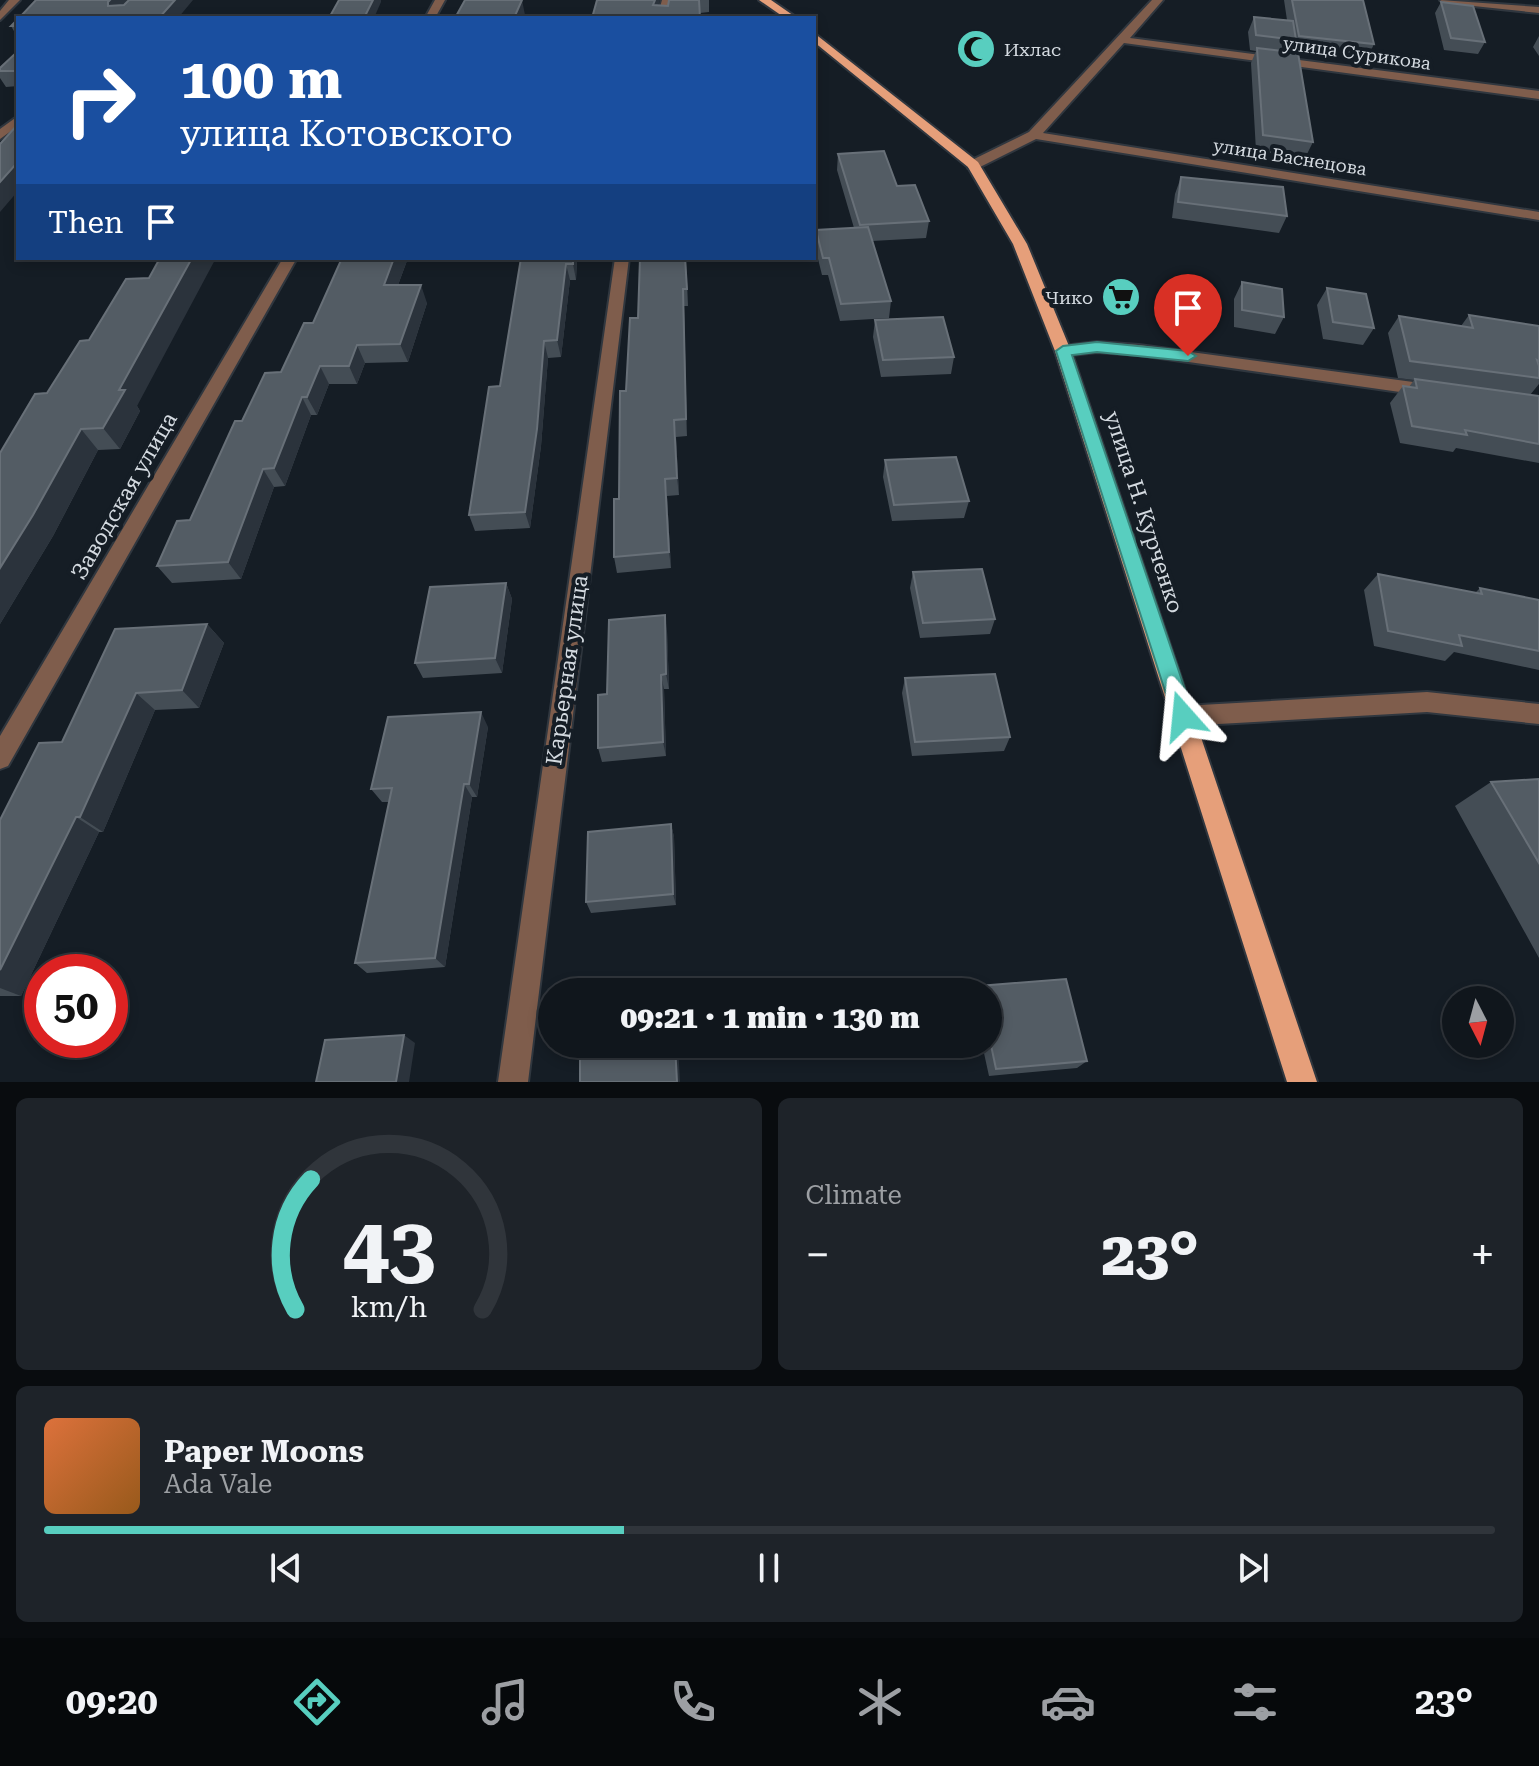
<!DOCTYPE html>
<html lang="en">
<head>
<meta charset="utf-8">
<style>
	body { margin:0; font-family:"Roboto Serif",serif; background:#1e2329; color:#f1f3f6; height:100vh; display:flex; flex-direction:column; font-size:30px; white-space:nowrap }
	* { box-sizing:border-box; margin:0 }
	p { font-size:26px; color:#9c9fa3 }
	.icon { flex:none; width:44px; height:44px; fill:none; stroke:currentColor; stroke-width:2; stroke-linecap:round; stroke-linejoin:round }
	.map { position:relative; height:1082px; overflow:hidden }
	.panel { display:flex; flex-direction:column; gap:16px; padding:16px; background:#090c0f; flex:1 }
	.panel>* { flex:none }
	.hud { position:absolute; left:16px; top:16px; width:800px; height:244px; border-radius:0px; box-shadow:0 4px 12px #0003,0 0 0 2px #30353b; background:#1a4fa0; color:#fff; overflow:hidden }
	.needle { width:52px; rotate:174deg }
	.buttons { position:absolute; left:1442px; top:986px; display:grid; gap:16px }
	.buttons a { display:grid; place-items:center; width:72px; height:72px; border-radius:50%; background:#10161c; box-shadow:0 4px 12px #0003,0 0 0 2px #30353b; font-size:40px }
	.speed { position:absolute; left:24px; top:954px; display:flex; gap:16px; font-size:40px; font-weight:700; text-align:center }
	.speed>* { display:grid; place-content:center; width:104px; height:104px; border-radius:50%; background:#10161c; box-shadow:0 4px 12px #0003,0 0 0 2px #30353b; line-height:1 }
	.speed .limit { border:12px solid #d22; background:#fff; color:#111 }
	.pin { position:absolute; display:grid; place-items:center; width:68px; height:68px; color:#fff; margin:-82px -34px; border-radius:50% 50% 50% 0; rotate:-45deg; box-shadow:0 0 8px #0007 }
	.pin .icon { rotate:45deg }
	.me { position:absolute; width:88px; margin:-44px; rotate:342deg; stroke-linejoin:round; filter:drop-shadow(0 0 6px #0008) }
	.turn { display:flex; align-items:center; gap:28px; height:168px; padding:0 32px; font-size:36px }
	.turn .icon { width:104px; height:104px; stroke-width:2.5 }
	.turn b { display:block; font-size:56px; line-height:68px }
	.then { display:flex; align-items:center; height:76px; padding:0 32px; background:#0003; gap:16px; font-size:30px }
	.big { font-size:60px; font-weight:800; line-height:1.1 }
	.panel .widget { flex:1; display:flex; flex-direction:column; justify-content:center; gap:12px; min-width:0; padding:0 28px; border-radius:12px; background:#1e2329 }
	.panel .dial { align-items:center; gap:0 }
	.dial svg { height:208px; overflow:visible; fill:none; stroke:#30353b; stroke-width:7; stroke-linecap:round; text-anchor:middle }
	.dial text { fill:#f1f3f6; stroke:none }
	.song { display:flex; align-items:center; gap:24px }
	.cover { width:96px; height:96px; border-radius:12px; background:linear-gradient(135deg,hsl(20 70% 55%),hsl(30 70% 35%)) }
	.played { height:8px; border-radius:4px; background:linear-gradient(90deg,#58cebf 40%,#30353b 40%) }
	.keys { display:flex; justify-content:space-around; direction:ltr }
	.heat { display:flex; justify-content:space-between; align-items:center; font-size:44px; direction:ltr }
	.panel .tiles { flex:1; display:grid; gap:16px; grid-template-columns:1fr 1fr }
	.widget:last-child { grid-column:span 2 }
	.trip { position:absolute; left:538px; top:978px; width:464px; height:80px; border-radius:40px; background:#10161c; box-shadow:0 4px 12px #0003,0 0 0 2px #30353b; font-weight:800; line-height:80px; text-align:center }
	.menu { display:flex; height:128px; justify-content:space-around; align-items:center; background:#06090b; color:#9c9fa3 }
	.menu .icon { width:56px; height:56px }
	.menu .active { color:#58cebf }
	.menu b { font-size:36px; color:#f1f3f6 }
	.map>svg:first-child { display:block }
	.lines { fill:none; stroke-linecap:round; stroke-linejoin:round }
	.minor-casing { stroke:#30373f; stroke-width:4 }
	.major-casing { stroke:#30373f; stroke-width:4 }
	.minor { fill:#7f5d4c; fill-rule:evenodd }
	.major { fill:#e69f7a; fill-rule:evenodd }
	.wall { fill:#444d55 }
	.shaded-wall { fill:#2b333c }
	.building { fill:#535c64; stroke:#687078; stroke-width:2 }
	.route { fill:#58cebf; stroke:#39867c; stroke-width:2 }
	.labels { text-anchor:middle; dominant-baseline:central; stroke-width:8; stroke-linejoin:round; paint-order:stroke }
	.far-poi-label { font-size:18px; fill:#d4dae0; stroke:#151d25; text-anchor:start }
	.far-street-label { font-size:18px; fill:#d4dae0; stroke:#151d25 }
	.street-label { font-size:22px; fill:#d4dae0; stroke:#151d25 }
</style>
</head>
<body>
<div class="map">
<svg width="1539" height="1082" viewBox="0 0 1539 1082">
	<rect width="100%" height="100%" fill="#151d25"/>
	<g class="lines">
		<g class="minor-casing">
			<path id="minor" d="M9,0H20L0,20V11Z
				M435,0H445L435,18H425Z
				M662,0H672L667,18H657Z
				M1152,0H1163L1130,38L1539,91V99L1124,43L1043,133L1539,212V220L1036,139L978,168H968V162L1029,132Z
				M1440,0L1539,7V13L1445,3Z
				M18,116V126L0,139V129Z
				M283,258H297L8,766L0,769V736Z
				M615,258H629L528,1082H498Z
				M1097,342L1139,345L1428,384L1437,390L1428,396L1139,355L1097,352L1063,356L1055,351L1063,346Z
				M1427,692L1539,704V724L1427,712L1183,726L1175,723L1171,716L1175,709L1183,706Z"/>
		</g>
		<g class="major-casing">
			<path id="major" d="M759,0H771L797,18H785Z
				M814,33L978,162L1027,244L1071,351L1317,1082H1287L1055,351L1013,244L968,167L814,42Z"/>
		</g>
		<use href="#minor" class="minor"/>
		<use href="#major" class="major"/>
	</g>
	<path class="wall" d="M669,0H709V12L700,13L658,6H668Z
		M1284,0H1363L1374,44L1367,59L1293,50L1292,48L1291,52L1313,142L1305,158L1256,151L1251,63L1256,51L1250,50L1248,32L1254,17L1287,20Z
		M1441,2L1485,42L1478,54L1444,50L1435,13Z
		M18,19V38L11,26Z
		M1539,36V56L1533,47Z
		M18,51V86L6,87L0,78V68Z
		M838,154L897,186L929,221L926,238L872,241L891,301L889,318L840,321L828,275H822L815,247L816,230L854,228L837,170Z
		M1181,177L1287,216L1279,233L1172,218L1175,194Z
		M342,258H408L398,285L427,303L408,362L365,363L357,384H329L317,415H311L285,486L274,487L241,579L172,583L157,566L190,520L242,421L281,372L313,323Z
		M521,258H577L576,280H570L561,357L548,358L541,446L530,528L475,531L469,515L500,386Z
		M686,258L688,306H684L687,436L676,437L679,495L667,496L671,568L617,573L614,557L626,391L638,318Z
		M149,278L137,406L140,411L120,449L98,450L53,536L0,624V453L89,340Z
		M1242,282L1284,317L1275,334L1234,327V299Z
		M1327,288L1374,328L1363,345L1323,339L1317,305Z
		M1469,315L1539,326V384L1530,395L1539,396V463L1456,448L1453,452L1400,443L1390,403L1403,386L1409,387L1414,380L1398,378L1388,333L1399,316L1461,326Z
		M875,320L954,357L951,374L881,377L873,337Z
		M885,460L969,501L964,518L892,521L883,477Z
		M913,572L995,619L990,634L920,638L910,588Z
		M1378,574L1475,593L1480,588L1539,600V670L1454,652L1445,661L1374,646L1364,590Z
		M506,583L512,599L502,673L423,678L415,663Z
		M207,624L224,643L199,708L155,710L103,832H99L21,996H0V820L62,742Z
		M667,631L669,689H664L666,756L602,762L598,748L607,694Z
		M905,678L1010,737L1004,751L912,756L902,693Z
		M488,727L477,797H472L445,967L367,973L355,963L389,802H382L371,789Z
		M1539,779V958L1455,806L1491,782Z
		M671,824L674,837L676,905L591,913L586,902Z
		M1066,979L1087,1061L1077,1068L989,1076L982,1044H988V992H975L979,986Z"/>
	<path class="shaded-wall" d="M110,0H129L116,16L108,6V2Z
		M175,0H193L178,18H159Z
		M373,0H381V2L374,18H364Z
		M522,0L525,15L524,18H514Z
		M655,0H660L655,18L653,5Z
		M16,164L18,168V191L0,212V182Z
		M192,258H216L137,406L140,411L120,449L103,428L119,390Z
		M394,258H408L391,304L384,285Z
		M573,258H577L576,280L573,264Z
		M566,264L570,280L561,357L557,340Z
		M421,285L427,303L408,362L400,344Z
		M683,289L684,306L687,436L686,419Z
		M544,341L548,358L541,446L530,528L525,512Z
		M357,345L365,363L357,384L349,366Z
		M320,366L329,384L317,415L307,397Z
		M302,397L311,415L285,486L274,468Z
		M674,420L676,437L679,495L677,478Z
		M81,429L98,450L53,536L0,624V568Z
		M263,469L274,487L241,579L228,562Z
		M665,479L667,496L671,568L669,552Z
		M506,583L512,599L502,673L495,658Z
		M665,615L667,631L669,689L666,674Z
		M207,624L224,643L199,708L182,690Z
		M661,675L664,689L666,756L663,742Z
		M136,693L155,710L103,832L80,817Z
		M481,712L488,727L477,797L469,784Z
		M464,784L472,797L445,967L435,958Z
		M76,817L99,832L21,996L0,988V970Z
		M671,824L674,837L676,905L673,894Z
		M404,1035L415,1043L409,1082H396Z
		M675,1044H678L680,1082H677Z"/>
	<path class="building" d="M36,0H110L108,2V6L124,5L129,0H175L159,18H19Z
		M339,0H373L364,18H329Z
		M465,0H522L514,18H455Z
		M597,0H655L653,5L668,6L669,0H699L700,18H592Z
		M1292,0H1363L1374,44L1299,36Z
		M1441,2L1473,6L1485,42L1451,38Z
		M1254,17L1293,21L1296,40L1256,35Z
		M18,19V26H11Z
		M1257,48L1298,53L1313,142L1263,135Z
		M18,51V71H0V68Z
		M18,124V164H16L0,182V144Z
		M884,151L897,186L915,185L929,221L860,225L838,154Z
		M1181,177L1283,187L1287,216L1178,202Z
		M868,227L891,301L841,304L829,258H823L816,230Z
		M160,258H192L119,390H125L103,428L81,429L33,515L0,568V453L35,394L47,393L80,341L89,340L126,279L149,278Z
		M342,258H394L384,285H421L400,344L357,345L349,366H320L307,397H302L274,468L263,469L228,562L157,566L177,521L190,520L235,421H242L265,373L281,372L304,323H313Z
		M521,258H573V264H566L557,340L544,341L537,429L525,512L469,515L489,387L500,386Z
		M640,258H685L687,289H683L686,419L674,420L677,478L665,479L669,552L614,557V499H619L620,391H626L630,318H638Z
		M1242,282L1282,289L1284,317L1242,310Z
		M1327,288L1366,294L1374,328L1333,322Z
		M1469,315L1539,326V361L1537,360L1539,366V378L1410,361L1399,316L1473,328Z
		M943,317L954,357L883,360L875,320Z
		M1415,379L1539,396V444L1465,430L1467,435L1412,426L1403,386L1417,388Z
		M956,457L969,501L894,505L885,460Z
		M982,569L995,619L923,623L913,572Z
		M1378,574L1482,594L1480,588L1539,600V651L1459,635L1462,646L1388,631Z
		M506,583L495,658L415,663L430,587Z
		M665,615L666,674L661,675L663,742L598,748V695L607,694L609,620Z
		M207,624L182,690L136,693L80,817H76L0,970V820L39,743L62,742L115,629Z
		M995,674L1010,737L915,742L905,678Z
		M481,712L469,784H464L435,958L355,963L392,788L371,789L388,717Z
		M1539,779V863L1491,782Z
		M671,824L673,894L586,902L588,832Z
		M1066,979L1087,1061L996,1069L988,1031V992H980L979,986Z
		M404,1035L396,1082H316L325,1040Z
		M580,1044H675L677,1082H580Z"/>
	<path class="route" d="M1097,342L1188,351L1196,356L1188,361L1097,352L1072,355L1194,716L1191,723L1183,726L1176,723L1173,716L1056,351L1063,346Z"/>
	<defs>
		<g id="mosque-disc" transform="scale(2)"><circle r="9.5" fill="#58cebf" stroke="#151d25"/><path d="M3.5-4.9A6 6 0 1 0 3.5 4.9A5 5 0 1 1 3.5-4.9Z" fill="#111"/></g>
		<g id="supermarket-disc" transform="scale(2)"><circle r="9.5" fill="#58cebf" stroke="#151d25"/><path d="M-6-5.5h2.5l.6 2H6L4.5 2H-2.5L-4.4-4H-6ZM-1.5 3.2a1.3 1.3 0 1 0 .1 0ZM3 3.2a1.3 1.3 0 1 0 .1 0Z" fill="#111"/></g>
	</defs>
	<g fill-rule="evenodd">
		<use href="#mosque-disc" x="976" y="49"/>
		<use href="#supermarket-disc" x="1121" y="297"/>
	</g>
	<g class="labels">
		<g class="far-poi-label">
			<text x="1004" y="49">Ихлас</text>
			<text x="1093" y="297" text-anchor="end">Чико</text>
		</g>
		<g class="far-street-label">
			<text transform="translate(1357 53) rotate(8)">улица Сурикова</text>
			<text transform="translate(1290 157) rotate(9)">улица Васнецова</text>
		</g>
		<g class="street-label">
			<text transform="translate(124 496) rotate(-60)">Заводская улица</text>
			<text transform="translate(1144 512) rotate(72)">улица Н. Курченко</text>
			<text transform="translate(567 670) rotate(-82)">Карьерная улица</text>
		</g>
	</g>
</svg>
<div class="buttons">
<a><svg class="needle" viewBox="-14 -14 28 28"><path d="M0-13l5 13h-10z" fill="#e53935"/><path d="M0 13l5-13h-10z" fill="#9c9fa3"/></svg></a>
</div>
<div class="speed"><div class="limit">50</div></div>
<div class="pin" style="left:1188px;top:356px;background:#d93025"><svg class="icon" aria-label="arrive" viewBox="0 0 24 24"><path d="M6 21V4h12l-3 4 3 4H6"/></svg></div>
<svg class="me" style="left:1183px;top:716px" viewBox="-20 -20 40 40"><path d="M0-17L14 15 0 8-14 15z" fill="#58cebf" stroke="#fff" stroke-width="4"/></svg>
<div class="trip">09:21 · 1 min · 130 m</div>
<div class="hud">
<div class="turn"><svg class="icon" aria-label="right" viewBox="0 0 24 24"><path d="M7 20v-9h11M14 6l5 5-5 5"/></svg><div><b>100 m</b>улица Котовского</div></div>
<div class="then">Then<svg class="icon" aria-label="arrive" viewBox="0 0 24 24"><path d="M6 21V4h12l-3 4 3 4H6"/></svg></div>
</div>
</div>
<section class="panel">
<div class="tiles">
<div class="widget dial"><svg viewBox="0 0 100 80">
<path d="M14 69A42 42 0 1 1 86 69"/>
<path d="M14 69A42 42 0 0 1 20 19" stroke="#58cebf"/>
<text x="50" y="56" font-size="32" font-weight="700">43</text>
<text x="50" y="72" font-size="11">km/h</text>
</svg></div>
<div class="widget"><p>Climate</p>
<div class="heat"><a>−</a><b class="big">23°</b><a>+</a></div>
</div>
<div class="widget">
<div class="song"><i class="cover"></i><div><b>Paper Moons</b><p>Ada Vale</p></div></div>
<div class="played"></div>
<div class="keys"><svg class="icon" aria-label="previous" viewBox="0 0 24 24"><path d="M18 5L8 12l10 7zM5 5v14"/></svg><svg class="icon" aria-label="pause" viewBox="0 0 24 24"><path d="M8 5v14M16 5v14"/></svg><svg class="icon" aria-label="next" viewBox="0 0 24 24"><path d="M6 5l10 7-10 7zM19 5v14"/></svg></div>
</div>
</div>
</section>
<nav class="menu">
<b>09:20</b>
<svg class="icon active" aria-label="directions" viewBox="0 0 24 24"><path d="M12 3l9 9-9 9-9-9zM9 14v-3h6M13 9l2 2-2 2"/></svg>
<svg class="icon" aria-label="music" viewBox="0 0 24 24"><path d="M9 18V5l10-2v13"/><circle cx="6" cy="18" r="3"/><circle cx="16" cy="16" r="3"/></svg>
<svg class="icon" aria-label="phone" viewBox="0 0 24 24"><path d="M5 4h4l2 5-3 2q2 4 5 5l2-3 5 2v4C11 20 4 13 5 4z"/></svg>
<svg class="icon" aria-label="climate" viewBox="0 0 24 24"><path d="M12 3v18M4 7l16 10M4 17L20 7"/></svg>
<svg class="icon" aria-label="car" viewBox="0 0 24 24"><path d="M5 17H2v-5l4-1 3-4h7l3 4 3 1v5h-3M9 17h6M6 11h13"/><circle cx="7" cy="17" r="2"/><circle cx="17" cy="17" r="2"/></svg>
<svg class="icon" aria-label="filters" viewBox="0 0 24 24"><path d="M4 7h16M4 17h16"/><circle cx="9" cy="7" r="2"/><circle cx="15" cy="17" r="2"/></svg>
<b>23°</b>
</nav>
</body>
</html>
